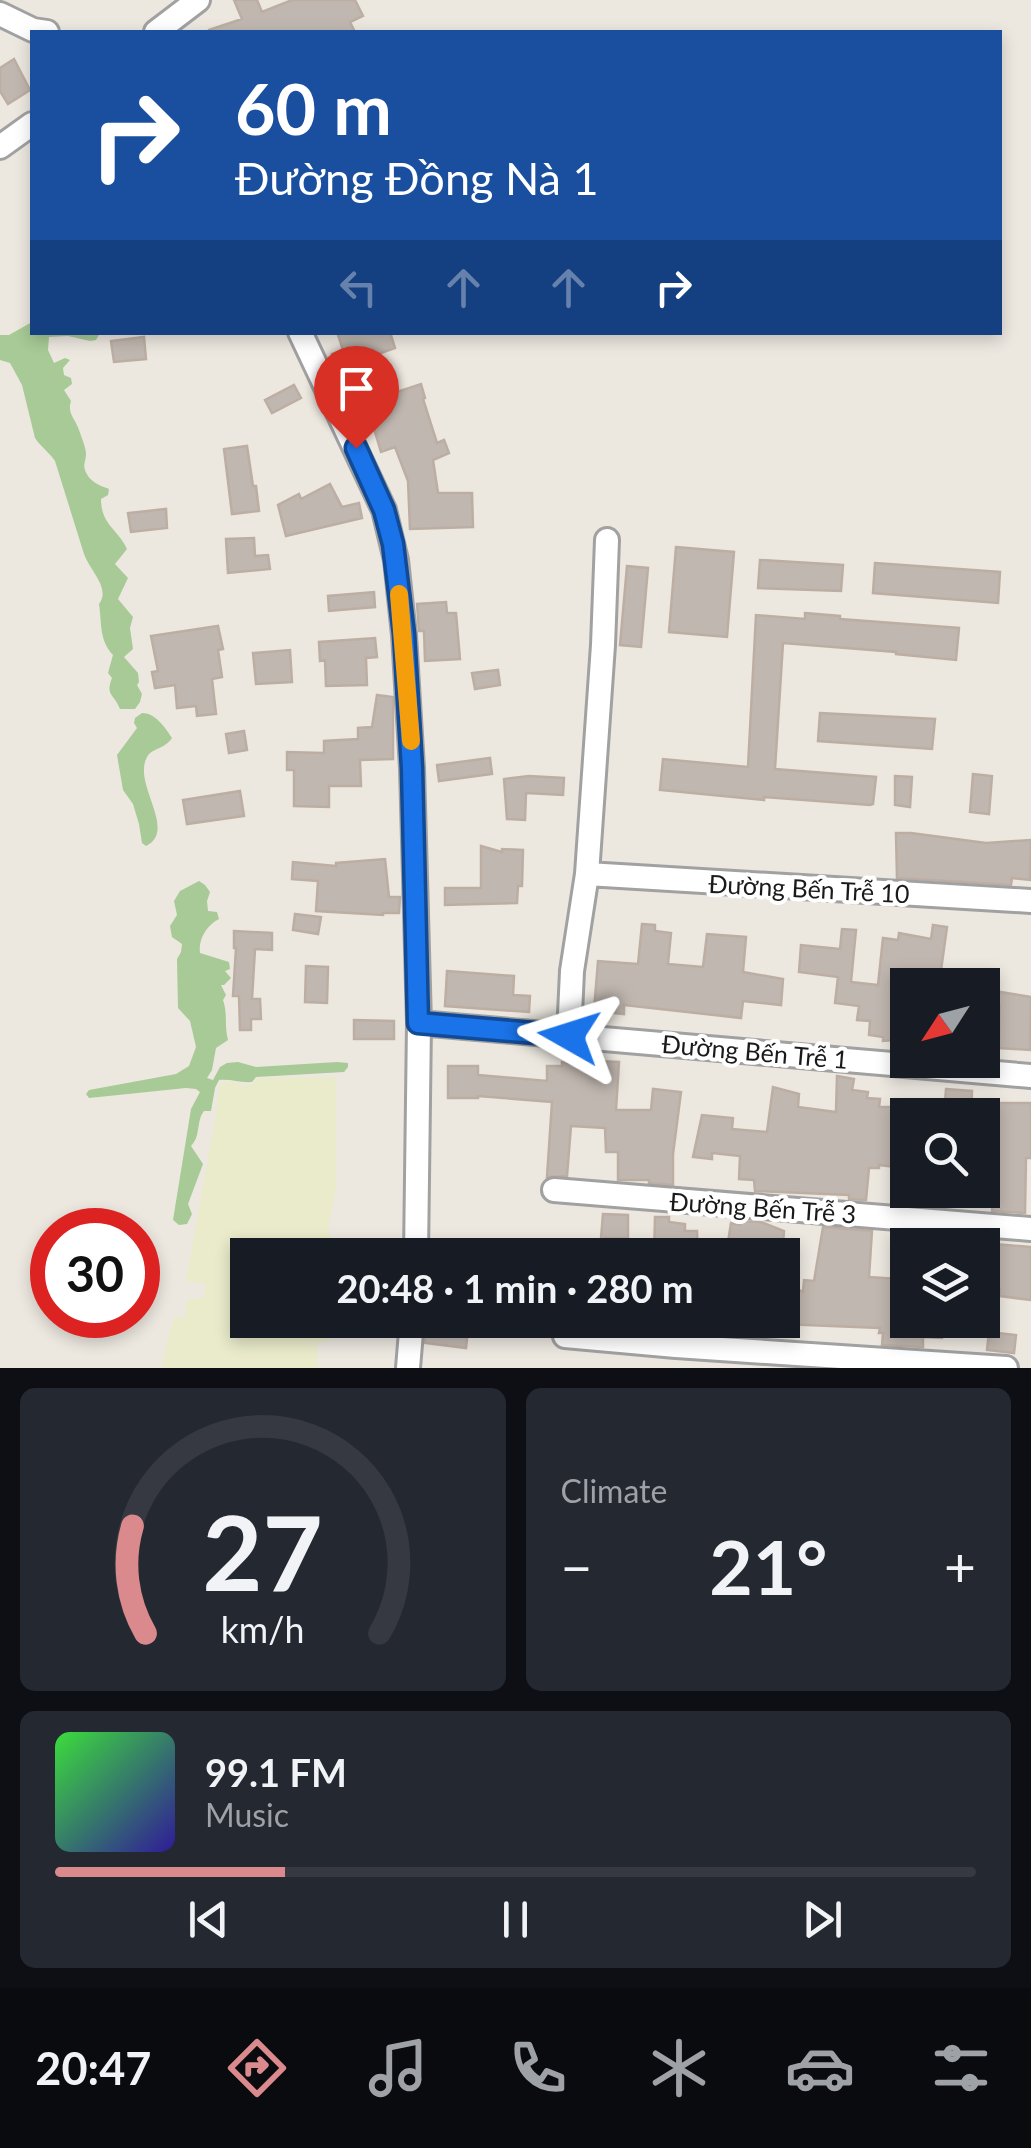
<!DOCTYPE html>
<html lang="en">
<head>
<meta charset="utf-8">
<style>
	body { margin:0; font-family:Lato,sans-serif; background:#242831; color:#f1f3f6; height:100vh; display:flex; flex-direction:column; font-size:38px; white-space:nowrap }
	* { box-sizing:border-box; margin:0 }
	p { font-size:32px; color:#9ea1a6 }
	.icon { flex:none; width:55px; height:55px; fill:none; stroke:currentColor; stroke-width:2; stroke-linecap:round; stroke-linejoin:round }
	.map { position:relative; height:1368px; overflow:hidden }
	.details { display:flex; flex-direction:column; gap:20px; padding:20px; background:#0d0f14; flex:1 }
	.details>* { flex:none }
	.top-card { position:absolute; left:30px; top:30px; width:972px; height:305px; border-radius:0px; box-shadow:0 5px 15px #0003; background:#1a4fa0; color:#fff; overflow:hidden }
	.needle { width:65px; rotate:234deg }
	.controls { position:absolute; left:890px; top:968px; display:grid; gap:20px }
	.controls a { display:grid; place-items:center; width:110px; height:110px; border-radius:0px; background:#171b24; box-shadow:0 5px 15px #0003; font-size:50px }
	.speed { position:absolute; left:30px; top:1208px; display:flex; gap:20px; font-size:50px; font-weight:700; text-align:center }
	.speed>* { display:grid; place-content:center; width:130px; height:130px; border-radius:50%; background:#171b24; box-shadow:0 5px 15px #0003; line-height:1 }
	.speed .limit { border:15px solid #d22; background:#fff; color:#111 }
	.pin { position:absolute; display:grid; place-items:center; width:85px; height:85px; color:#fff; margin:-102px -42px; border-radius:50% 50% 50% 0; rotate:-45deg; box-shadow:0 0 10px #0007 }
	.pin .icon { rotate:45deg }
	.me { position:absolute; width:110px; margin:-55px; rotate:276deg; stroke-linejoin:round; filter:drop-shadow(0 0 8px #0008) }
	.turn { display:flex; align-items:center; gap:35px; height:210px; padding:0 40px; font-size:45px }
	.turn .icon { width:130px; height:130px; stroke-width:2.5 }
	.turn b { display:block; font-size:70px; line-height:85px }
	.lanes { display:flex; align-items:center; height:95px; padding:0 40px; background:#0003; justify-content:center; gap:50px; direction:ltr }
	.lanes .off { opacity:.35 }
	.big { font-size:75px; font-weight:700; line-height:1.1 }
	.details .card { flex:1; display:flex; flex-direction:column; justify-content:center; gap:15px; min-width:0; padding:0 35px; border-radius:15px; background:#242831 }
	.details .dial { align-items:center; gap:0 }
	.dial svg { height:260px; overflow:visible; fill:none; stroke:#363941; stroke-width:7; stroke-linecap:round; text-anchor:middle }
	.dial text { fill:#f1f3f6; stroke:none }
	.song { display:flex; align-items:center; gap:30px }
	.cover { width:120px; height:120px; border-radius:15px; background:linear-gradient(135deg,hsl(120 70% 55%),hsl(250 70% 35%)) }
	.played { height:10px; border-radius:5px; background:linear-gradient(90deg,#da898d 25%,#363941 25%) }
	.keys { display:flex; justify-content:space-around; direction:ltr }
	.heat { display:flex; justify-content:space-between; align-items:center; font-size:55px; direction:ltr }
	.details .tiles { flex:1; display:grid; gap:20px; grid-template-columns:1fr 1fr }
	.card:last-child { grid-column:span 2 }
	.trip { position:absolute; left:230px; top:1238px; width:570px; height:100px; border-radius:0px; background:#171b24; box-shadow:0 5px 15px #0003; font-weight:700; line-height:100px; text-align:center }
	.dock { display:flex; height:160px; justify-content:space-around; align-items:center; background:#090b0e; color:#9ea1a6 }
	.dock .icon { width:70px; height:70px }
	.dock .on { color:#da898d }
	.dock b { font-size:45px; color:#f1f3f6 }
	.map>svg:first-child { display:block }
	.farmland { fill:#e9ebcb }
	.forest { fill:#a7ca96 }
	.building { fill:#c0b7b0; stroke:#bdaea3; stroke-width:2.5 }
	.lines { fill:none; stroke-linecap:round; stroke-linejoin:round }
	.minor-casing { stroke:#a1a1a1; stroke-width:28 }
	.minor { stroke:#fff; stroke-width:22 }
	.route-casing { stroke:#114b97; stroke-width:25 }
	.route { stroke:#1a73e8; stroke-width:18 }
	.slow { stroke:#f59e0b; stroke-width:18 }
	.labels { text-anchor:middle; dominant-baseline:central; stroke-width:8; stroke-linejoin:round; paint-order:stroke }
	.street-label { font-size:25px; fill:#1a1a1a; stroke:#fff }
</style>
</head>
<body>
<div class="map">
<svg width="1031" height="1368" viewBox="0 0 1031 1368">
	<rect width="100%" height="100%" fill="#ece8e0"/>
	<path class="farmland" d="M336,1077V1190L328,1226L330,1239L342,1255H248V1320H328V1342H318L317,1368H161L174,1317L185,1318L187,1299L204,1298L205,1284L186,1281L215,1120L220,1083L232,1081L240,1085H253L256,1078Z"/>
	<path class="forest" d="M32,322V332L100,333L96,340L90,341L68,336L49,337L48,350L54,363L65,358L70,360L63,368L64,375L71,378L72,384L64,390L71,401C67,414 75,418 79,430C81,436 86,448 86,454C86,463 81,465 88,476C93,483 101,486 109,489L108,495L101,499C101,525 118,529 127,549L115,564L128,578L118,599L133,617L130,628L133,649L124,657L138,673L139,682L137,685L142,694L140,702L135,709H120C114,694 105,696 112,678L108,673L113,655C99,640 102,624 99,604C111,588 90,571 84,554L55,461C49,452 41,447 35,438L22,385L10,363L0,360V335H9Z
		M142,713C155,713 165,727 172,738C165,749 152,748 147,757C132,784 178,830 146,846L142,843L139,824L133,804L123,790L117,755L137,728L134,723L135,718Z
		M199,881L205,885L210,892L207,901L208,911L217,912L219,919C207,925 198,939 200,953L229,962L230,969L225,971L231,978L224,985H221L226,995L223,1000C228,1014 224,1026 228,1040L216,1048L212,1070L207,1078L213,1080L220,1067L227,1063L238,1062L256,1067L337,1062L348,1063V1067L344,1072L256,1077L252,1082C241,1083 231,1079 219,1080L215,1088L211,1111H204C196,1121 201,1136 191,1146L203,1164L188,1204L192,1214L187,1224L179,1225L173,1220L191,1109L200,1092L196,1089L186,1088L89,1098L86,1094L89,1090L176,1074L189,1066L196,1047L190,1021L178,1008L177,959L181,952L182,944L172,937L170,926L177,915L174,901L180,891Z"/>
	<path class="building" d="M234,0H257L262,12L292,0H355L363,16L350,22L355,32H209V30L242,19Z
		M14,59L30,90L8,104L0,91V68Z
		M337,332H390L395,348L337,369L332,354L343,350Z
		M144,337L146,359L114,362L111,341Z
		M421,384L425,398L423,399L437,443L444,440L449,453L433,460L438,493H472L473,527L410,529L408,481L395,447L381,452L366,402Z
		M294,385L301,398L272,413L265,400Z
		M247,446L253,486H256L259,511L232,514L224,449Z
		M330,484L342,507L359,503L362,518L286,536L278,505L299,494L301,499Z
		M166,509L167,528L131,532L128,513Z
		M254,538L255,556L268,555L270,569L228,573L226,539Z
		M676,547L734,552L727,637L669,632Z
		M760,560L843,565L841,591L758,588Z
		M875,563L1000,572L998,603L873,593Z
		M627,566L648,568L641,647L620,645Z
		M374,592L375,607L329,611L328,596Z
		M446,602L447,613H456L460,659L425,661L424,631H419L417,604Z
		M805,613L840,616V619L959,628L956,660L896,654V652L783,643L775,769L876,777L873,804L870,805L764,797V800L660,790L663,759L748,767L756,615L805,619Z
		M218,626L223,649L218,650L222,677L212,679L216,714L197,716L196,706L177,708L175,685L155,688L152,672L158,671L151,636Z
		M375,638L377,657L366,658L367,685L326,686L325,660L320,661L319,642Z
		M290,650L292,682L256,684L253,653Z
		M498,670L500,685L475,689L472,673Z
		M377,695L393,697V759L360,760L361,786H329V807L294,806V770H287V752L324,753V741L358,739V728L372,727Z
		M820,713L935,719L932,749L818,741Z
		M244,731L247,750L229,753L226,734Z
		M490,758L492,774L439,781L437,765Z
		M973,774L992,776L989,814L970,812Z
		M529,776L564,778L563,795L526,793L525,820L507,819L504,779Z
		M895,776L912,777L910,807L895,805Z
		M240,791L244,816L187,824L183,800Z
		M896,833H911L986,843L1031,840L1030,880L1012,878L1011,885L897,878Z
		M481,846L502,852V849L523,850L522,886H518L517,903L445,905V888H481Z
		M385,859L389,897H400L399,913H383V915L316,911L318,881L292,879L293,862L336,866V863Z
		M295,914L321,917L318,934L293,930Z
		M642,924L655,925V931L671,933L668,964L703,967L707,934L746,937L743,972L783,979L781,1005L743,1001L741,1018L624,1005V1014L594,1011L598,961L638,964Z
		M933,925L947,927L939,985H908V1039L883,1041V1037L869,1035L870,1021L857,1020L859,1006L835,1003L838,977L799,972L801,945L840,949L842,929L856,930L851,982L878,985L883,938L898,940L899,933L931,939Z
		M234,931L272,933V950L255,949L252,999H260L261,1019H251V1030H240L239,996H233L236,948H234Z
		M306,966L328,967L327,1003L305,1002Z
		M447,971L514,976L513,995L530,996L529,1012L445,1006Z
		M982,989L1031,997L1030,1050L999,1048L1000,1005L982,1004Z
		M354,1020L394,1021V1039H354Z
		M596,1061L619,1062L616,1110H651L653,1089L681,1092L673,1154V1185L649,1183V1180H618V1152H606L605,1128L571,1126L567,1176L547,1177L552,1102L478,1096V1098H448V1066H478V1075L547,1081V1066H562V1062L596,1065Z
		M837,1076L854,1079L852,1090L868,1092L867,1098L880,1099L879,1107H906L905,1154H897L896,1167L879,1165V1168H869L866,1200L849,1199V1195L755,1191L754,1180L739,1179L740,1156L712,1153V1159L693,1157L702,1115L733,1118L732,1129L767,1132L773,1087L799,1094L798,1107L836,1112Z
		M946,1089L972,1091L971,1115H944Z
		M999,1103H1031V1158H1026L1025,1213L992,1211L993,1194L982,1193V1157H998Z
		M603,1214L628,1215V1238H601Z
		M655,1217H669V1222L685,1224V1231H697L698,1255H654Z
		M740,1221L761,1222L784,1231L782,1255H726L731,1223L740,1225Z
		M823,1227L872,1231L869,1277L898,1279L897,1292L908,1293V1320H943L942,1338L923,1337V1347L882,1345L883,1333H879L880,1328L782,1324V1280L803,1292L804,1280L814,1281Z
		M982,1243L1031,1247V1300L999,1296L1000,1289L985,1288L986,1280L982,1279Z
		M427,1320H469L466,1348L425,1343Z
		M989,1332L1016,1335L1014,1353L987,1350Z"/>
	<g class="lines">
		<g class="minor-casing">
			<path id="minor" d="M0,14L33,30L47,32
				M156,32L198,0
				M0,147L32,124
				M300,332L384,510L396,560L404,635L412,768L419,1023L416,1255
				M587,874L1031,901
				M419,1023L1031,1076
				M569,1036L572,971L587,874L603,645L607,540
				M554,1190L1031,1229
				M565,1336L676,1346L1006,1368
				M408,1368L412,1320"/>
		</g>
		<use href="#minor" class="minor"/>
	</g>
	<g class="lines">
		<g class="route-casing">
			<path id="route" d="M356,448L384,510L393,544L404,634L412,768L418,1023L569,1036"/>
		</g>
		<use href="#route" class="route"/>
		<path class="slow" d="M399,594L411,741"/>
	</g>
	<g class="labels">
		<g class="street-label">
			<text transform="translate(809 888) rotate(3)">Đường Bến Trễ 10</text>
			<text transform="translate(755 1051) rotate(5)">Đường Bến Trễ 1</text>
			<text transform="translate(763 1207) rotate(4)">Đường Bến Trễ 3</text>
		</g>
	</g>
</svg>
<div class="controls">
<a><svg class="needle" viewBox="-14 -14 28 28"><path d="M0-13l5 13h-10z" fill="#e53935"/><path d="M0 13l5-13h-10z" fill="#9ea1a6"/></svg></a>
<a><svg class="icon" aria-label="search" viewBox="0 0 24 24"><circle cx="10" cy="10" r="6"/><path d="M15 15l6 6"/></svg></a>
<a><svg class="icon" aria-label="layers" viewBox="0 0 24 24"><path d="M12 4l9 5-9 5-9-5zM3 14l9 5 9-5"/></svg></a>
</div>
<div class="speed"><div class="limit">30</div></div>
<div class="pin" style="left:356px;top:448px;background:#d93025"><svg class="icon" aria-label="arrive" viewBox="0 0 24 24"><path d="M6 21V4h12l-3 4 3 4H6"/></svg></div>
<svg class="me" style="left:569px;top:1036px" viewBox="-20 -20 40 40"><path d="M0-17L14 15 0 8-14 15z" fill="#1a73e8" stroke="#fff" stroke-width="4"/></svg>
<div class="trip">20:48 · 1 min · 280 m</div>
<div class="top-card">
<div class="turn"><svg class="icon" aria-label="right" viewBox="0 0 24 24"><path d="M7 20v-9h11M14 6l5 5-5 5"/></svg><div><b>60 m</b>Đường Đồng Nà 1</div></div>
<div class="lanes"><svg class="icon off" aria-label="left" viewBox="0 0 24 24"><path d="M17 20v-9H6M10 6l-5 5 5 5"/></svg><svg class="icon off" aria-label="ahead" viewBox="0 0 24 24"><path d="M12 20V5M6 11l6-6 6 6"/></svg><svg class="icon off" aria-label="ahead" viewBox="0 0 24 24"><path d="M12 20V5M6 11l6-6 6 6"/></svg><svg class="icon" aria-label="right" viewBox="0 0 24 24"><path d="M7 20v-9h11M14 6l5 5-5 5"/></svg></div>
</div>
</div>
<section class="details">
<div class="tiles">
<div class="card dial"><svg viewBox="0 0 100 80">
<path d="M14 69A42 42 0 1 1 86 69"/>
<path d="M14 69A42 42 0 0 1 10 36" stroke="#da898d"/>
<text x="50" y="56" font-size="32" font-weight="700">27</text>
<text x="50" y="72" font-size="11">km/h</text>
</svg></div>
<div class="card"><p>Climate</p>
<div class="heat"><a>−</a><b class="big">21°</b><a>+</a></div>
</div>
<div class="card">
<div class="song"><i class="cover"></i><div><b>99.1 FM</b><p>Music</p></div></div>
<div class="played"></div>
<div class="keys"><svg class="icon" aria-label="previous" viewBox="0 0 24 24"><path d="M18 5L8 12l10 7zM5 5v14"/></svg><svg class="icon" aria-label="pause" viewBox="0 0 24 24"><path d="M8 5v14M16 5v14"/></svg><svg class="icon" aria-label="next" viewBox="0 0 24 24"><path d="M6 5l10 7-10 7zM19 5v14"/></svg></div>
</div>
</div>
</section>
<nav class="dock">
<b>20:47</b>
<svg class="icon on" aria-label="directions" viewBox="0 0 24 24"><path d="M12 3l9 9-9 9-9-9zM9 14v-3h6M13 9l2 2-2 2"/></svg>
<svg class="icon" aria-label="music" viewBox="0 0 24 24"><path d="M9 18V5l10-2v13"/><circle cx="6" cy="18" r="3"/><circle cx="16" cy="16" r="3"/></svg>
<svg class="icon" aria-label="phone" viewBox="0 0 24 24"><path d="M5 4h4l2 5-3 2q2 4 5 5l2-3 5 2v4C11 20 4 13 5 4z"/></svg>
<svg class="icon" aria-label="climate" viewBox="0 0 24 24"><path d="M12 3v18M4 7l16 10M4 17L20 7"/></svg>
<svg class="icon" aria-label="car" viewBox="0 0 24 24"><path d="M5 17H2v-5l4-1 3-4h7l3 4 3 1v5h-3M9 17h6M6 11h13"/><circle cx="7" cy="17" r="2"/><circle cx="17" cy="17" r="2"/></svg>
<svg class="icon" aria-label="filters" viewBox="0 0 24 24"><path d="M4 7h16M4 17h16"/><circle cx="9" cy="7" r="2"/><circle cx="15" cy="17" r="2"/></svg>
</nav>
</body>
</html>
